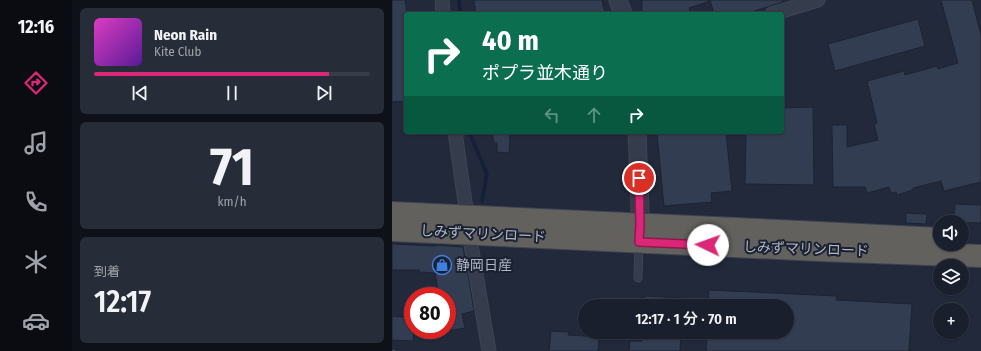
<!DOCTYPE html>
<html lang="ja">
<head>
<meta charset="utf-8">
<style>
	body { margin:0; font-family:"Fira Sans Condensed","Noto Sans JP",sans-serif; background:#262c38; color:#f1f3f6; height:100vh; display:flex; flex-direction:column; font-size:15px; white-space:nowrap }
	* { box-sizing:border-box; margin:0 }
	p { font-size:13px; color:#9fa2a9 }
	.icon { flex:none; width:22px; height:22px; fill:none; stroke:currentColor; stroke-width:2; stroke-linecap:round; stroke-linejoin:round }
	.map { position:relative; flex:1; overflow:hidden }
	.sheet { display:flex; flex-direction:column; gap:8px; padding:8px; background:#0e1118; width:320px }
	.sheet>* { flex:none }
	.hud { position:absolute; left:12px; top:12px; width:380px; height:122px; border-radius:4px; box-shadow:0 1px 3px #0004,0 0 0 1px #373d48; background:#0b6e4f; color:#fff; overflow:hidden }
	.controls { position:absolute; left:541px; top:215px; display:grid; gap:8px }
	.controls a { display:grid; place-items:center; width:36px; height:36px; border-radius:50%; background:#191f2c; box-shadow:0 1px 3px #0004,0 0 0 1px #373d48; font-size:20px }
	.speed { position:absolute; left:12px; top:287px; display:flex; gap:8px; font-size:20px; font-weight:700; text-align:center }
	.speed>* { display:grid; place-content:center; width:52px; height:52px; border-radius:50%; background:#191f2c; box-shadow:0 1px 3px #0004,0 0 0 1px #373d48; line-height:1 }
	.speed .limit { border:6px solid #d22; background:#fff; color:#111 }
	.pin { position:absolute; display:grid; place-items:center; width:34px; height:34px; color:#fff; margin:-17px; border:2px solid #fff; border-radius:50%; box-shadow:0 1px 4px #0007 }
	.me { position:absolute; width:44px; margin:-22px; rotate:273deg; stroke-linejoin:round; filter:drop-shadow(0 0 3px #0008) }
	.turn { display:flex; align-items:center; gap:14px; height:84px; padding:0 12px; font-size:18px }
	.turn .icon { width:52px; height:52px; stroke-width:2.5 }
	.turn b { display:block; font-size:28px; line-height:34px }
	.lanes { display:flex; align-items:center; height:38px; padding:0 12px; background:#0003; justify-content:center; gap:20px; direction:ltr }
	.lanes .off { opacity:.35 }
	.big { font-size:30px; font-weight:600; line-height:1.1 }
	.sheet .card { flex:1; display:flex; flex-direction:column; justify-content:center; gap:6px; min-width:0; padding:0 14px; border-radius:6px; background:#262c38 }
	.sheet .dial { align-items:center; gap:0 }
	.dial b { font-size:52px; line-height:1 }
	.song { display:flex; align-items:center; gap:12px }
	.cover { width:48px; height:48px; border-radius:6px; background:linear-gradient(135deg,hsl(310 70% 55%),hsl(270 70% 35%)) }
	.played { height:4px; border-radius:2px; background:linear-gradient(90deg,#db2777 85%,#373d48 85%) }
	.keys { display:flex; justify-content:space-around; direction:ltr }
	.trip { position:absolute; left:186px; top:299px; width:216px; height:40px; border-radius:20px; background:#191f2c; box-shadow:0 1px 3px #0004,0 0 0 1px #373d48; font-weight:600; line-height:40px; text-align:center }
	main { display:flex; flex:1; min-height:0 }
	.menu { display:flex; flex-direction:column; width:72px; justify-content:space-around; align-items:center; background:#0a0c12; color:#9fa2a9 }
	.menu .icon { width:28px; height:28px }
	.menu .current { color:#db2777 }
	.menu b { font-size:18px; color:#f1f3f6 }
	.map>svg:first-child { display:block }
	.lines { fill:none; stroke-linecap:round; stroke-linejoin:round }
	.stream { stroke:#151f38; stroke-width:3.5 }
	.building { fill:#333d52; stroke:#1c2332 }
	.service-casing { stroke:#3e4554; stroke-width:9 }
	.minor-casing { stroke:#3e4554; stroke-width:15 }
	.tertiary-casing { stroke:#3e4554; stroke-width:19 }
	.trunk-casing { stroke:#3d4353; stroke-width:24 }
	.path { stroke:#3c4f54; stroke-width:2; stroke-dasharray:3 3; stroke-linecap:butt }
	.service { stroke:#353c4b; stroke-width:7 }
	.minor { stroke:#353c4b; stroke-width:13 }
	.tertiary { stroke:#353c4b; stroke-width:17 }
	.trunk { stroke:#62615e; stroke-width:22 }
	.route-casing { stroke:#8e194d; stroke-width:10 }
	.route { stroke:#db2777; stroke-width:7 }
	.labels { text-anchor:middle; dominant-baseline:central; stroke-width:4; stroke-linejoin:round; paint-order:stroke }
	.street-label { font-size:14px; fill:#b0b6c7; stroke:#1a2130 }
	.poi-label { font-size:14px; fill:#b0b6c7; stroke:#1a2130; text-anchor:start }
</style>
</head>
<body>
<main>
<nav class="menu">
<b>12:16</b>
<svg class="icon current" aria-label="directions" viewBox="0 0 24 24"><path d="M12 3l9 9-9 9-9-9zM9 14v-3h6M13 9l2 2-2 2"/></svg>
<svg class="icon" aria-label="music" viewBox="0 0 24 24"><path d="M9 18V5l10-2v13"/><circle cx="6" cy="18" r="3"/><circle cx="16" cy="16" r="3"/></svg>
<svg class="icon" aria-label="phone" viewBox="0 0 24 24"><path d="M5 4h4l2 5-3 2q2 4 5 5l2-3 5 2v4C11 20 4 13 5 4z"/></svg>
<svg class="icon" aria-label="climate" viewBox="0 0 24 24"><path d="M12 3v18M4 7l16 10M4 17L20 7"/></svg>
<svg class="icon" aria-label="car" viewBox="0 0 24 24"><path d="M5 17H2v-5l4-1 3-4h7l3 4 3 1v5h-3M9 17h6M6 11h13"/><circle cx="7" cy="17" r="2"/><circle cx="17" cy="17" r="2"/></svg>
</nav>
<section class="sheet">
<div class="card">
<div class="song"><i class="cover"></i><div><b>Neon Rain</b><p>Kite Club</p></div></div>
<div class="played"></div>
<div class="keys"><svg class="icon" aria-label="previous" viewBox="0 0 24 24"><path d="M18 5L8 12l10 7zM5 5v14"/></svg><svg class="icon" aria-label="pause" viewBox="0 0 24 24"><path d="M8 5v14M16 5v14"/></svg><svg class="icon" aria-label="next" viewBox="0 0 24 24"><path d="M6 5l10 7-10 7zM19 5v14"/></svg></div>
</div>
<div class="card dial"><b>71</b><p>km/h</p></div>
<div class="card"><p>到着</p><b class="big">12:17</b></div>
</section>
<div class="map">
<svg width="589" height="351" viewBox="0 0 589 351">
	<rect width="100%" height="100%" fill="#21293b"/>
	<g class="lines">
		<path class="stream" d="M67,0L68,14
			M77,132L95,174L90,201"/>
	</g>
	<path class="building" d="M0,0H13L15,14H14V101L0,102Z
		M82,0H210L213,14H84Z
		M250,0H316V2L297,8L299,14H250Z
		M318,0H390L391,2L353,14H322Z
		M549,0H580L589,35V182L552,191L549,181L521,188V190L505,195L504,192L499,193L497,187L475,193L473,187H441L440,125H455V147L486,140L482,124L485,123L475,81L512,71L513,75L545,66L546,69L566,63Z
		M526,19L533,46L443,71L436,44Z
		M421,107L422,185L353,184L354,132H390V108Z
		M100,132H117L118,139L117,153L105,152V143H102Z
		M265,132H334L340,191L319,193L320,202L272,206L265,134Z
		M563,204L589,205V223L562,222Z
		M514,213L535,214L534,224L514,223Z
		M0,244L44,246V245L71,247L73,260L74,261L82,311L70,314L73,328L55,331V296H47L43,273L27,272V270H0Z
		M317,290L445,296L444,300L520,304L517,351H314L315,332H395V306H316Z
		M253,296L291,298L290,306H252Z
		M0,316L21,318L22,330L21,341L0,340Z
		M159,331L177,332L176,335L207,337L206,351H157Z
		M250,332H289L288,351H237L238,341H250Z"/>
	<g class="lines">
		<g class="service-casing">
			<path id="service" d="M246,278L247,244"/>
		</g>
		<g class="minor-casing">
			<path id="minor" d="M50,0L51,14
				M380,14L426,0
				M63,132L75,216
				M77,233L97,351"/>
		</g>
		<g class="tertiary-casing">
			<path id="tertiary" d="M226,0L231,14
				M245,132L248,209L247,236"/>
		</g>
		<g class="trunk-casing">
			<path id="trunk" d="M0,213L428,233L548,239
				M0,230L427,250L589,256"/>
		</g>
		<path class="path" d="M0,351H4"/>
		<use href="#service" class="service"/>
		<use href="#minor" class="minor"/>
		<use href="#tertiary" class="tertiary"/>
		<use href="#trunk" class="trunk"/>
	</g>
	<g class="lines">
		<g class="route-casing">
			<path id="route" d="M247,178L248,225L247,242L316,245"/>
		</g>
		<use href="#route" class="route"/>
	</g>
	<defs>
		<g id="shop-ring" transform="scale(1)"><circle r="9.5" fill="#1a2130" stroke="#3f7fe0" stroke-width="1.5"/><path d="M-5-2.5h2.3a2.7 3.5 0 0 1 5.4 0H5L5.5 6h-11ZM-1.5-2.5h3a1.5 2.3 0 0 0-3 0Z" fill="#3f7fe0"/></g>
	</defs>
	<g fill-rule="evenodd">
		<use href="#shop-ring" x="50" y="265"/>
	</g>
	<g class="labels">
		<g class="street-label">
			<text transform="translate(91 234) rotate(3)">しみずマリンロード</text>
			<text transform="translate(414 249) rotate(2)">しみずマリンロード</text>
		</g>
		<g class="poi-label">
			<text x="64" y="265">静岡日産</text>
		</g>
	</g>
</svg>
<div class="controls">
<a><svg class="icon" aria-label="sound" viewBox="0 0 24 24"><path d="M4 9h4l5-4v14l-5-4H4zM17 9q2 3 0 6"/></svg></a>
<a><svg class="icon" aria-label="layers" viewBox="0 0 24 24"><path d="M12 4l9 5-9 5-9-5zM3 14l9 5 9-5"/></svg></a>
<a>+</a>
</div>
<div class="speed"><div class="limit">80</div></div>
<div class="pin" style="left:247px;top:178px;background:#d93025"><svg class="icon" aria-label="arrive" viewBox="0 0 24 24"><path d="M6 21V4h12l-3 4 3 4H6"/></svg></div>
<svg class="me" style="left:316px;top:245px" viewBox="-20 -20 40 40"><circle r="19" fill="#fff"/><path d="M0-13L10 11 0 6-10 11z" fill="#db2777"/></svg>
<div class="trip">12:17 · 1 分 · 70 m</div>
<div class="hud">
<div class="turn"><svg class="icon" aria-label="right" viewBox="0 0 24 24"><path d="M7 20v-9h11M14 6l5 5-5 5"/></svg><div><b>40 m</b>ポプラ並木通り</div></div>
<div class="lanes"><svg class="icon off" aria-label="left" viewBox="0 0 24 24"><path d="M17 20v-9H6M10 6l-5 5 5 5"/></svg><svg class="icon off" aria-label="ahead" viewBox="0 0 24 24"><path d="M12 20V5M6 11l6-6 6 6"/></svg><svg class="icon" aria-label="right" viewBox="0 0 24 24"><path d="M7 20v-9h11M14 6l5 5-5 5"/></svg></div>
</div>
</div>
</main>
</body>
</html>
